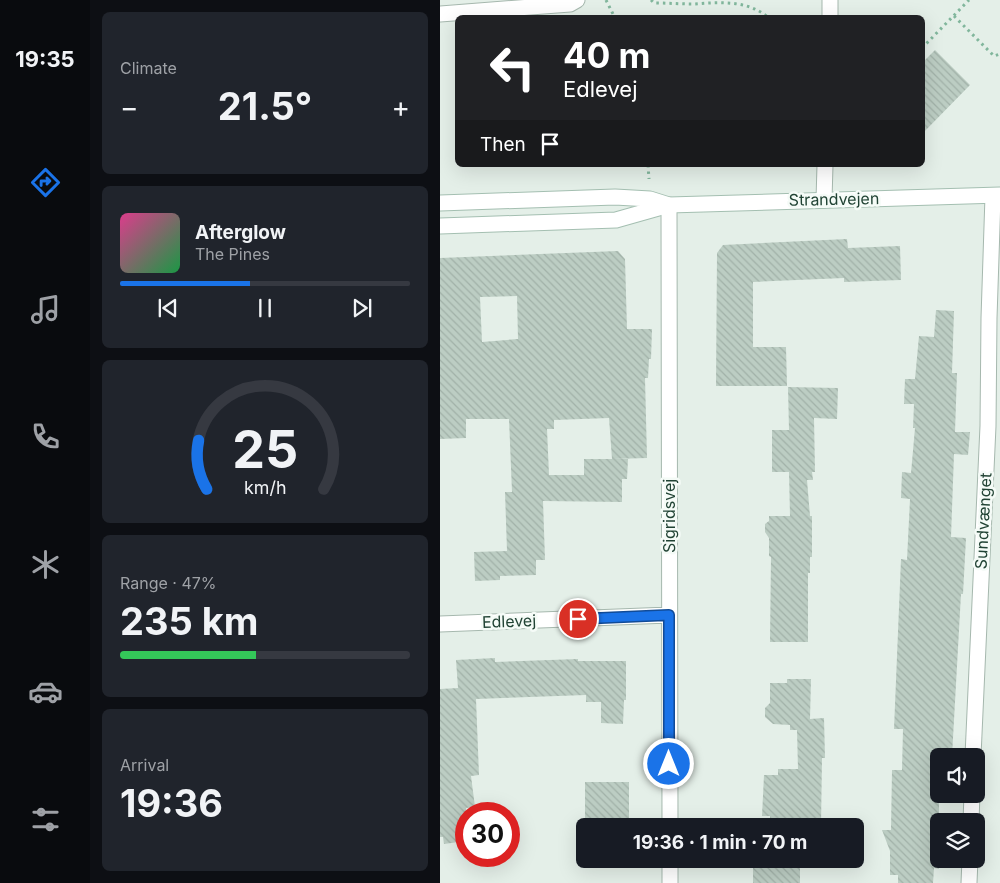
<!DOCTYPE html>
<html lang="en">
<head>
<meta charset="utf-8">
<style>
	body { margin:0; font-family:Inter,sans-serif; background:#20242c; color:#f1f3f6; height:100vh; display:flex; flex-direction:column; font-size:19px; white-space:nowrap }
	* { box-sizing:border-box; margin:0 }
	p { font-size:16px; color:#9ea1a6 }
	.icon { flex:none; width:28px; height:28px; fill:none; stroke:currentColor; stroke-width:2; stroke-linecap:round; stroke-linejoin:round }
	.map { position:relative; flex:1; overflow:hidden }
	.side { display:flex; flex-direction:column; gap:12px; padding:12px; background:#0d0f14; width:350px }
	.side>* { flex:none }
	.banner { position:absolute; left:15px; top:15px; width:470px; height:152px; border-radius:8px; box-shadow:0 5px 20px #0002; background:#202124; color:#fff; overflow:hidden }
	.buttons { position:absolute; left:490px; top:748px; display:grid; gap:10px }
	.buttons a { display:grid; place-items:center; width:55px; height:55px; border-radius:8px; background:#171b24; box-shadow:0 5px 20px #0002; font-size:25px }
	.speed { position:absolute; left:15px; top:802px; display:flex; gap:10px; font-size:25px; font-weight:700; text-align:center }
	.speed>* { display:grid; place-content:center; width:65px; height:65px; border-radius:50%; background:#171b24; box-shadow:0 5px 20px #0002; line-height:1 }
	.speed .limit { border:8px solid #d22; background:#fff; color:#111 }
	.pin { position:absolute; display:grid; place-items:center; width:42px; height:42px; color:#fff; margin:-21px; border:2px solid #fff; border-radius:50%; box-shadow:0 1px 5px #0007 }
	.me { position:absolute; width:55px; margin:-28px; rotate:0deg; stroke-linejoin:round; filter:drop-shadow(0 0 4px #0008) }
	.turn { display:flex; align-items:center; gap:18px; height:105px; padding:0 25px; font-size:22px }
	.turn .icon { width:65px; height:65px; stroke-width:2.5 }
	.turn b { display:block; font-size:35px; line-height:42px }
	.then { display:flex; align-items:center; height:48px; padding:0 25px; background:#0003; gap:10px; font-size:19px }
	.big { font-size:38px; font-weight:700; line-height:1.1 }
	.side .tile { flex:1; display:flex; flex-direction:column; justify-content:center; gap:8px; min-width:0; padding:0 18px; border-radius:8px; background:#20242c }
	.side .dial { align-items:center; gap:0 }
	.dial svg { height:130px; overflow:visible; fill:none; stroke:#363941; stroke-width:7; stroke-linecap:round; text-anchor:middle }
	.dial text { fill:#f1f3f6; stroke:none }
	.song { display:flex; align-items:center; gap:15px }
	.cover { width:60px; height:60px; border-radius:8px; background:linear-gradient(135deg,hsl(330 70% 55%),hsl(140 70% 35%)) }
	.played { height:5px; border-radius:2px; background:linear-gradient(90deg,#1a73e8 45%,#363941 45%) }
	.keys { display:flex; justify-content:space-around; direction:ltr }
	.heat { display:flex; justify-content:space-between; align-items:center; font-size:28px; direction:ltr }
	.charge { height:8px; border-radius:4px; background:linear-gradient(90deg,#34c759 47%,#363941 0) }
	.trip { position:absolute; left:136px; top:818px; width:288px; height:50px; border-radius:8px; background:#171b24; box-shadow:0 5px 20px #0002; font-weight:700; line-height:50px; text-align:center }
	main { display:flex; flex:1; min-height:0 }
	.tabs { display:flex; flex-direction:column; width:90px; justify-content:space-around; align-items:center; background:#090b0e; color:#9ea1a6 }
	.tabs .icon { width:35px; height:35px }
	.tabs .on { color:#1a73e8 }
	.tabs b { font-size:22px; color:#f1f3f6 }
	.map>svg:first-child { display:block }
	.building { fill:url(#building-back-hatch); fill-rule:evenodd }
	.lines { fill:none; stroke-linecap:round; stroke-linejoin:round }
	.minor-casing { stroke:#a6b8ae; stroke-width:17 }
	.tertiary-casing { stroke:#a6b8ae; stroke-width:17 }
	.secondary-casing { stroke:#a4bfb1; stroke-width:17 }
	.path { stroke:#81b69c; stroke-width:3; stroke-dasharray:2.5 4; stroke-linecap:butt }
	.minor { stroke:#fff; stroke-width:15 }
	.tertiary { stroke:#fff; stroke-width:15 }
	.secondary { stroke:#fff; stroke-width:15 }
	.route-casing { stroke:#114b97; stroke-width:12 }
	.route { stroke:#1a73e8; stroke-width:9 }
	.labels { text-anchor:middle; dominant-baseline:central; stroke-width:5; stroke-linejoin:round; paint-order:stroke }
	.street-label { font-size:16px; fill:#214334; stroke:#f5fbf7 }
</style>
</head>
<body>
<main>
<nav class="tabs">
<b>19:35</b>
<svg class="icon on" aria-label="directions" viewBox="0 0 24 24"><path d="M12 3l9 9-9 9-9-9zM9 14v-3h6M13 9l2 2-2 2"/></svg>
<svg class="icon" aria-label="music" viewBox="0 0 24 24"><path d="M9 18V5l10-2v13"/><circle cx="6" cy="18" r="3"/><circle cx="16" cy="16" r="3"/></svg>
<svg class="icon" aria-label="phone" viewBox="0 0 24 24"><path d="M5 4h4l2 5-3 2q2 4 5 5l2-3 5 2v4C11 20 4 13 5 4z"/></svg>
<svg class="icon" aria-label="climate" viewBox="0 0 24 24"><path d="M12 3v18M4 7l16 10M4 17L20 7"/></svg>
<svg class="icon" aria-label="car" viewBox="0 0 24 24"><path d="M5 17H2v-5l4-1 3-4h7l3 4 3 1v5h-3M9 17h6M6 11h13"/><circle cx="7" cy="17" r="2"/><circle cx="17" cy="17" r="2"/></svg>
<svg class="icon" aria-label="filters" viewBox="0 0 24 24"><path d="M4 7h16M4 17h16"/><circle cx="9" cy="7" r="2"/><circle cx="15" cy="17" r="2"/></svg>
</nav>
<section class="side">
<div class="tile"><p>Climate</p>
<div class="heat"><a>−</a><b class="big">21.5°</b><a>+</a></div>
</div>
<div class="tile">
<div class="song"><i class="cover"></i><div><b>Afterglow</b><p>The Pines</p></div></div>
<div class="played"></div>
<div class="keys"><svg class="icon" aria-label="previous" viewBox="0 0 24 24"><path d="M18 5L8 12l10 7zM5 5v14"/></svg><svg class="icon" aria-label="pause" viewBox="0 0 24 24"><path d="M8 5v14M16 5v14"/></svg><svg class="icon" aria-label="next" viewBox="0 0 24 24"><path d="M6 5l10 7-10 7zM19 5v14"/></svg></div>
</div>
<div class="tile dial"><svg viewBox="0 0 100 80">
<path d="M14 69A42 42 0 1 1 86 69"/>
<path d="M14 69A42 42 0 0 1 9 39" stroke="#1a73e8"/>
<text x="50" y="56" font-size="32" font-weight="700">25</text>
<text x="50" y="72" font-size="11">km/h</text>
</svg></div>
<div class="tile"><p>Range · 47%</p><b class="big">235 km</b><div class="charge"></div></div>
<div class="tile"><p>Arrival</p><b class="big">19:36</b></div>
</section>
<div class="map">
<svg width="560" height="883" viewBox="0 0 560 883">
	<defs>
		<pattern id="building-back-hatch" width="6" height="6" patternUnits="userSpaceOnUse" patternTransform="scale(1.25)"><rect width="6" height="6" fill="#bccdc3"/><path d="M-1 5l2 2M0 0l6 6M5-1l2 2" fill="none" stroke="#a1b1a8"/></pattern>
	</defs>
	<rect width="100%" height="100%" fill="#e4efe8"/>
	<path class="building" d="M495,50L530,85L482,134V63Z
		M407,239L408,248L460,246L461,280L404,282V278L313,282V347H346L347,386H276L277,253L283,245Z
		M178,251L185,259L187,329H212L211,359H209L208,378H205L207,458L173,459H188L187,479H182V502L103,501L105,560H96V575L60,576V580L35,581L34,552L67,551L65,492H72L69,419H26V438L0,439V258ZM77,296L78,339L42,342L40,297ZM169,418L172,459H144V475H109L107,429H114V420Z
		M496,310L514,311L512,373H517L515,432H530L528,455L514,454L511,537L526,538L523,594H521L512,756H499V869L494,868L493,883H458V875H450V851L442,830H451L452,770H462L463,729H454L461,559L467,560L470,499L461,498L462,472L471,473L475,428H473L474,404H464L465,379H475L479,336L494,337Z
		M348,387L398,388L397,419L374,418L375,472H372L373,480H367L370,516H372V557H370V573H368V642H330L331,557L329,556V538L325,532V524L329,521V516H350L349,472H332V430H349Z
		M55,658V662L138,659V661H186V700H184L183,724L161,723V702H146V695L36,699L39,775L31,776L35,807L26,808V841L4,844L3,837H0V689L18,688L16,660Z
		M347,679H371L370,719L384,718L385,758H382L381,826H330V816H322L324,775H338V769H358L357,730H350V725L333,724L325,717V708L330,703V683H347Z
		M145,782H189V818L180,826H145Z
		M313,859H360V883H313Z"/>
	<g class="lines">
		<g class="minor-casing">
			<path id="minor" d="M0,14L130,4L137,0
				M229,205L230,826
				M0,624L229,615
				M533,756L548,426L549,318L553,196
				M531,821L532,794
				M230,883V859
				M529,883L530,859"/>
		</g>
		<g class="tertiary-casing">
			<path id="tertiary" d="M390,18V0
				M384,200L385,165"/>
		</g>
		<g class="secondary-casing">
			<path id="secondary" d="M0,203L175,197L210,199L229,205
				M0,226L176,220L229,205L560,195"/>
		</g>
		<path class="path" d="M166,0L175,18
			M211,0L214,3C228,3 241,4 254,4C281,2 308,0 329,18
			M514,16L554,56L560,54
			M482,48L529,0
			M208,165L209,179"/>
		<use href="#minor" class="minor"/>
		<use href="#tertiary" class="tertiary"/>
		<use href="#secondary" class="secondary"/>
	</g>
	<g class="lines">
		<g class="route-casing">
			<path id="route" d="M138,619L229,615V764"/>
		</g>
		<use href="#route" class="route"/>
	</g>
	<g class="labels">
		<g class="street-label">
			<text transform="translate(394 199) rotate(-1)">Strandvejen</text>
			<text transform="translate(229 516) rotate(-90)">Sigridsvej</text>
			<text transform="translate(543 521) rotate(-87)">Sundvænget</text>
			<text transform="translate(69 621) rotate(-2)">Edlevej</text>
		</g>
	</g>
</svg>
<div class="buttons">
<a><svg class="icon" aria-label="sound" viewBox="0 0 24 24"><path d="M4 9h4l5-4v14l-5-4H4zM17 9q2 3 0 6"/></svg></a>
<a><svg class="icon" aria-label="layers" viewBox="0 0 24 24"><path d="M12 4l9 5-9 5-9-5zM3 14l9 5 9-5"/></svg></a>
</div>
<div class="speed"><div class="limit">30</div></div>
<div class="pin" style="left:138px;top:619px;background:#d93025"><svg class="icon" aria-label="arrive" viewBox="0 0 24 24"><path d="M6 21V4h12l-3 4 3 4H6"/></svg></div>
<svg class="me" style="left:229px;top:764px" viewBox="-20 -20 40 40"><circle r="17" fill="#1a73e8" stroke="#fff" stroke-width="3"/><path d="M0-11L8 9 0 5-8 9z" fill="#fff"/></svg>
<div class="trip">19:36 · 1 min · 70 m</div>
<div class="banner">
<div class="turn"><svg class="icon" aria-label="left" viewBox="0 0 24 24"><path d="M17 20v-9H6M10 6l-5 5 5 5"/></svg><div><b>40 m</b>Edlevej</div></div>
<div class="then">Then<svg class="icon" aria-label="arrive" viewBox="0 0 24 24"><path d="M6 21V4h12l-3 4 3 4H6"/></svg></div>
</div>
</div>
</main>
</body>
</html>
